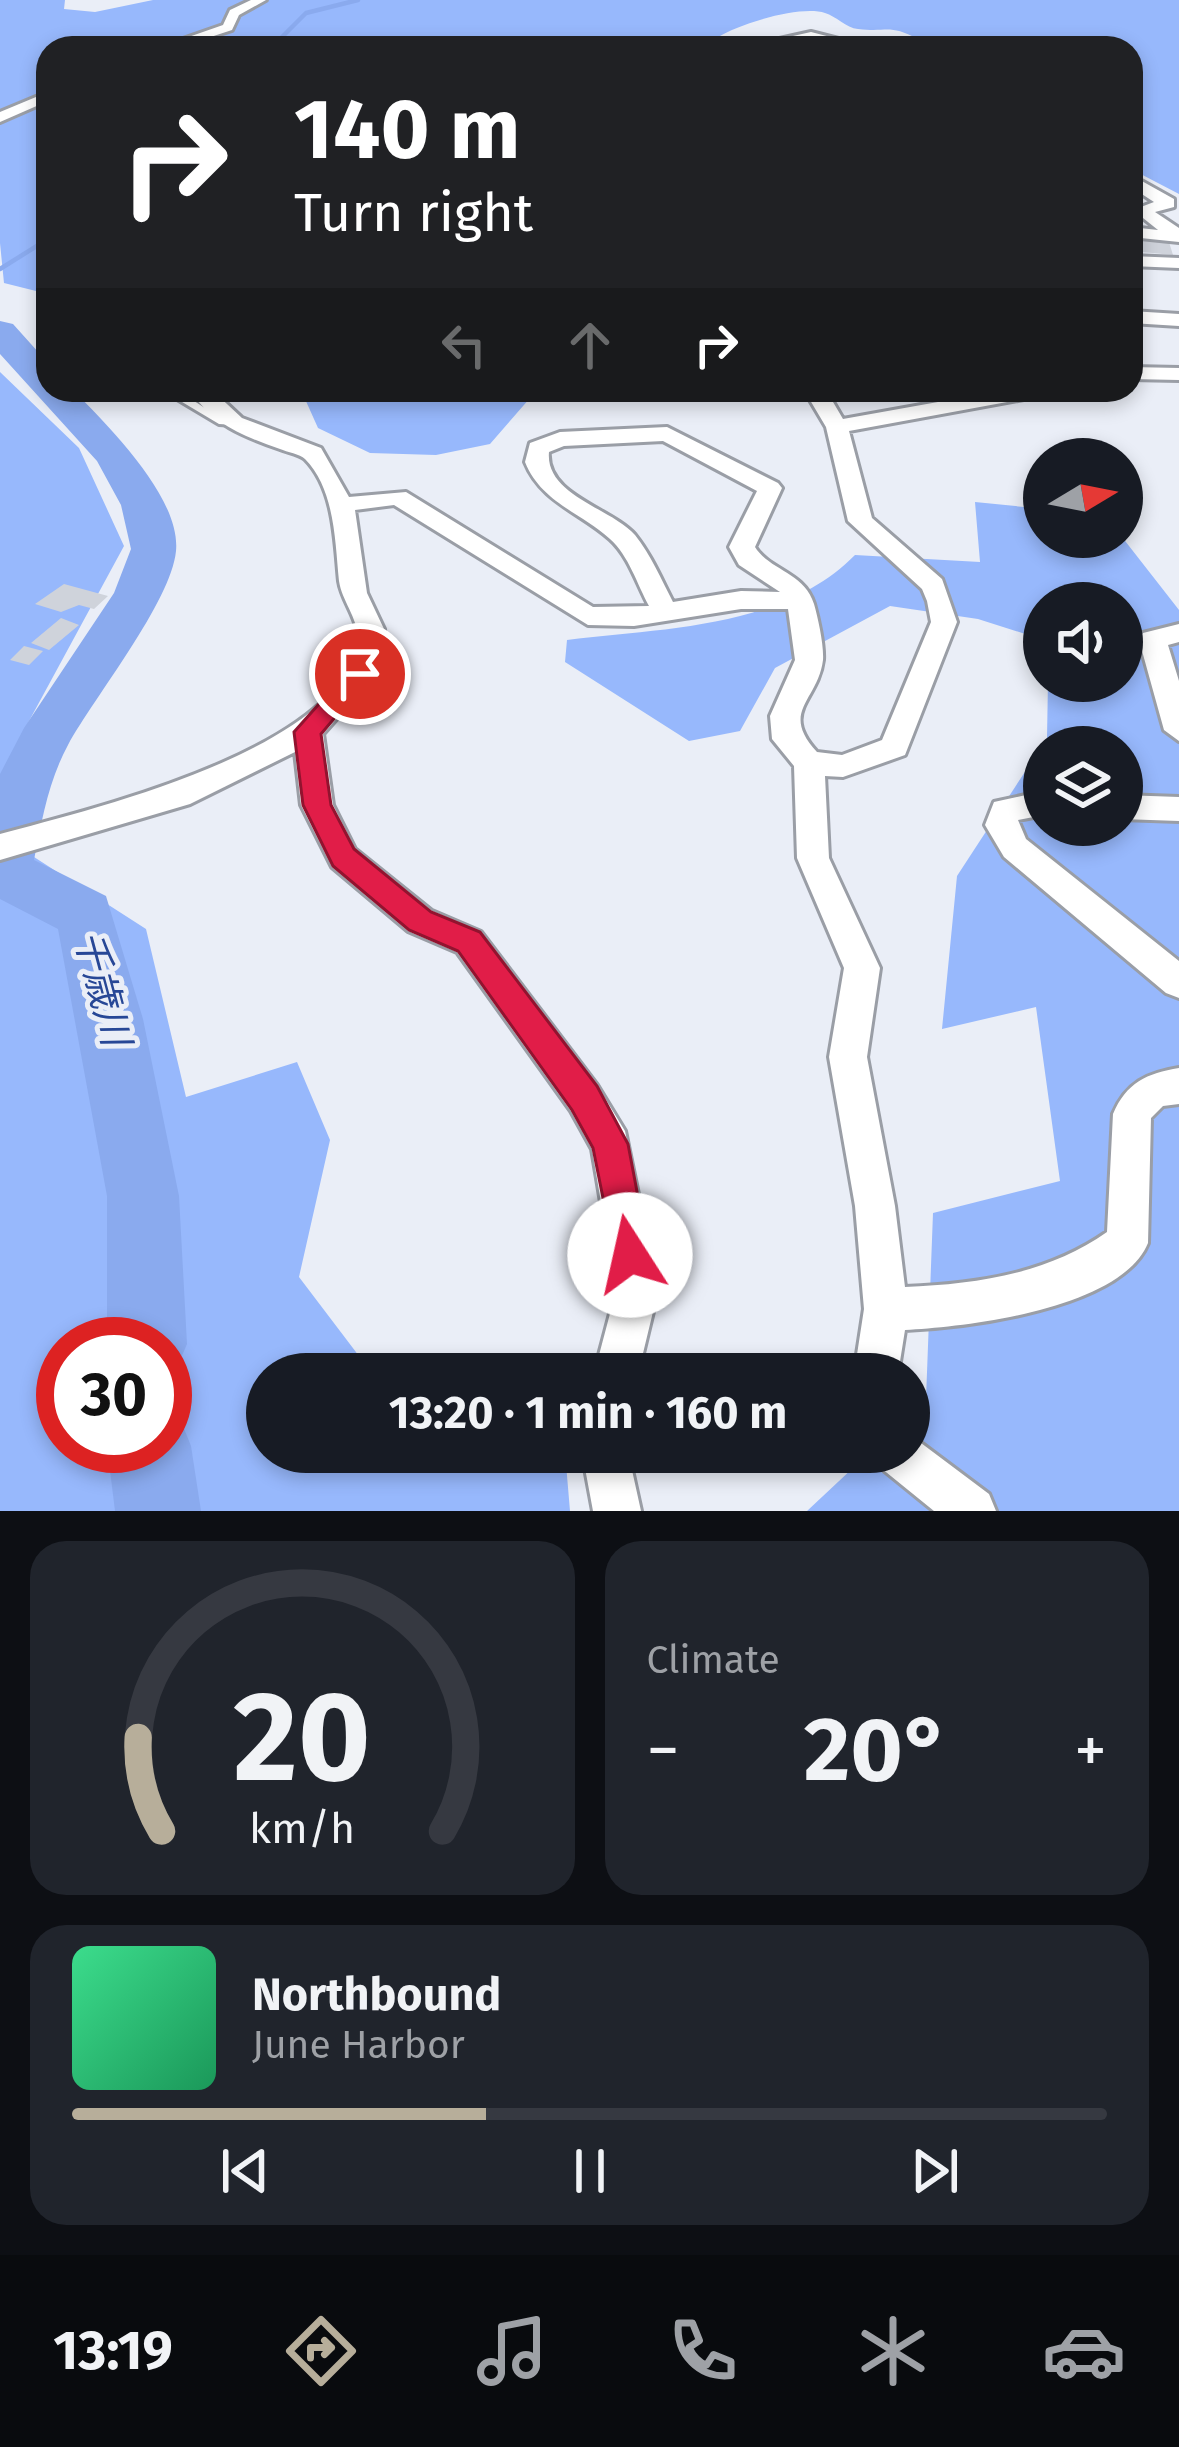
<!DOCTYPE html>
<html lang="en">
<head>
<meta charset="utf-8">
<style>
	body { margin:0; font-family:"Fira Sans","Noto Sans JP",sans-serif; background:#20242c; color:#f1f3f6; height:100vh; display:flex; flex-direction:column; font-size:45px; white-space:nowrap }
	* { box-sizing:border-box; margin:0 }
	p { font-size:39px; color:#9ea1a6 }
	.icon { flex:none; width:66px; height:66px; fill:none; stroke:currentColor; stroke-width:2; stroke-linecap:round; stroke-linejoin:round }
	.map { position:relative; height:1511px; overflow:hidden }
	.panel { display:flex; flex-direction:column; gap:30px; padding:30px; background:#0d0f14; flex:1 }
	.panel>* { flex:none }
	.hud { position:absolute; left:36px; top:36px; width:1107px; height:366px; border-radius:36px; box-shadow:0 6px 18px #0003; background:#202124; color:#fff; overflow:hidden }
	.needle { width:78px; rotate:80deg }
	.controls { position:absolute; left:1023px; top:438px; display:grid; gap:24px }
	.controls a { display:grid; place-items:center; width:120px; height:120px; border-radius:50%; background:#171b24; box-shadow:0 6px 18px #0003; font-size:60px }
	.speed { position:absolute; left:36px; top:1317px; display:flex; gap:24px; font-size:60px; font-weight:700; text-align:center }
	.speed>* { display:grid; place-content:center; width:156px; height:156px; border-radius:50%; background:#171b24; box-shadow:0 6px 18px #0003; line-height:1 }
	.speed .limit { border:18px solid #d22; background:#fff; color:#111 }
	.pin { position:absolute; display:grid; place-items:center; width:102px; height:102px; color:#fff; margin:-51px; border:6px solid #fff; border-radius:50%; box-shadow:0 3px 12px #0007 }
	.me { position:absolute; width:132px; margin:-66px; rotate:350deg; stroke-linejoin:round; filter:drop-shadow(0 0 9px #0008) }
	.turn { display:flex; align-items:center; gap:42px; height:252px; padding:0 60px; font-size:54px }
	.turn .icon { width:156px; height:156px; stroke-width:2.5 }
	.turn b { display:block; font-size:84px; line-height:102px }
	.lanes { display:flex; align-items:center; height:114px; padding:0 60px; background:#0003; justify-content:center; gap:60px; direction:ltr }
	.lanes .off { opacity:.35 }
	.big { font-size:90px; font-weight:700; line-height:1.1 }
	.panel .widget { flex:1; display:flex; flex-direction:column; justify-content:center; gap:18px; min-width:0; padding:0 42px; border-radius:36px; background:#20242c }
	.panel .dial { align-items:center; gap:0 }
	.dial svg { height:312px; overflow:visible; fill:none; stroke:#363941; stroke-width:7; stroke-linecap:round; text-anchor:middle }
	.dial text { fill:#f1f3f6; stroke:none }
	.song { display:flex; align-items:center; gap:36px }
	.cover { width:144px; height:144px; border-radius:18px; background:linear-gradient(135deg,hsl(150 70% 55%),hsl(150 70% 35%)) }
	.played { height:12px; border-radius:6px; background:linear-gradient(90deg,#b7ae9a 40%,#363941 40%) }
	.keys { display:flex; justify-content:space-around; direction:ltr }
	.heat { display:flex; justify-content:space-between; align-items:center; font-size:66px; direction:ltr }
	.panel .tiles { flex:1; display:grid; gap:30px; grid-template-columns:1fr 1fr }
	.widget:last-child { grid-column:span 2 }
	.trip { position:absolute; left:246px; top:1353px; width:684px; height:120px; border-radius:60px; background:#171b24; box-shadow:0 6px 18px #0003; font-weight:700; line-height:120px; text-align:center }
	.dock { display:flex; height:192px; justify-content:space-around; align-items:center; background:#090b0e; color:#9ea1a6 }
	.dock .icon { width:84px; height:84px }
	.dock .on { color:#b7ae9a }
	.dock b { font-size:54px; color:#f1f3f6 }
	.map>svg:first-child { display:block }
	.forest { fill:#97b8fc; fill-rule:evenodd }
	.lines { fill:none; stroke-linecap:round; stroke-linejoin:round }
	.stream { stroke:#8aaaee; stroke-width:4.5 }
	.river { fill:#8aaaee; fill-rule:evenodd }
	.building { fill:#cfd3db }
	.lane-casing { stroke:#9a9ea6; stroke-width:6 }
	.street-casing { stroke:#9a9ea6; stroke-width:6 }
	.lane { fill:#fff; fill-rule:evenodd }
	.street { fill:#fff; fill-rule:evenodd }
	.route { fill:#e11d48; stroke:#92132f; stroke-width:3 }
	.labels { text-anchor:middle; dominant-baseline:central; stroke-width:10; stroke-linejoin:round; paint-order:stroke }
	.water-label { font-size:39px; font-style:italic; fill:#274796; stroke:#eaeef7 }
</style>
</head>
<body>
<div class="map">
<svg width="1179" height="1511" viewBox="0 0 1179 1511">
	<rect width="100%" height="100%" fill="#eaeef7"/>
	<path class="forest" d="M0,0H65L64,9L95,12L153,0H1179V194L1131,169V48H909L920,40C887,23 889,33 858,29C846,28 836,16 825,13C798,4 721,28 703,48H48V294L4,283L0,243Z
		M0,372L79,448L124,546L16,745L0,828Z
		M301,390H537L490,444L436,455L370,453L318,428Z
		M975,502L1044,509V537H1122L1179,610V1511H807L870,1452H909V1415L926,1399L933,1213L1060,1181L1036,1007L942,1029L957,876L1047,738L1048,681H1122V603H1044V640L978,619L890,606L775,668L740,731L689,741L565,662L567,640C663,628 782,629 855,555L980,562ZM1044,747H1122V825H1044Z
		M34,857L146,929L186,1097L297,1062L330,1140L299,1277L362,1360L442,1374H267V1452H565L570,1511H0V898ZM165,1344V1446H63V1344Z"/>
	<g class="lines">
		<path class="stream" d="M271,48L306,13L358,0
			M0,269L48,239"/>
		<path class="river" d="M0,321L13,324L48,363V390H73C107,425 181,497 176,551C171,602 95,696 68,745C48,782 42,820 34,860L106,896L143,1019L179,1196L187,1344L175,1372L165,1376V1344H107V1196L58,929L0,899V774L24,728L114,593L131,549L121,505L97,461L0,354Z
			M165,1411L179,1416L191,1446L201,1511H115L107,1446H165Z"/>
	</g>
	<path class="building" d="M1139,240L1169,242L1173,255L1142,252Z
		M64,584L108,596L94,609L79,605L61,612L35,604Z
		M61,618L79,625L49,650L31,643Z
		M24,646L43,651L29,665L10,660Z"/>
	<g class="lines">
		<g class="lane-casing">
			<path id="lane" d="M162,390C185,390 200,408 221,416C227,419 234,420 241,422L235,425L219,424Z"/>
		</g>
		<g class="street-casing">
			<path id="street" d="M251,0H266L239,15L232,30L177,48H157L223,25L230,10Z
				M811,32L862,45L864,48L811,40L778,48L775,40Z
				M48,92V101L0,122V112Z
				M1131,175L1174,199V207L1155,212L1179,228V242L1131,237V227L1158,230L1133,210L1154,202L1131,187Z
				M1131,256L1179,258V268L1131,266Z
				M1131,311L1179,314V326L1131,323Z
				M1131,367L1179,368V380L1131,379Z
				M190,390H212L242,418L321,448L349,497L406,492L593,607L649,606C637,584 629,556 610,539C580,512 541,502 525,462L530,443L560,432L667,427L778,483L782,488L755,547C770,571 804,572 814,604C818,618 824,645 823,660C818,701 779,711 817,752L842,755L882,740L931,622L927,601L922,589L848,521L826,427L804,390H826L843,419L1005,390H1051L1040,396L849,431L872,518L942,579L957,622L905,755L843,777L825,776L829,858L880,968L867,1057L895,1206L905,1287C977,1284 1047,1274 1107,1232L1113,1114C1126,1083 1147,1073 1179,1068V1104L1163,1106L1151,1118L1148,1243C1121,1309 967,1327 905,1330L898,1374H854L864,1309L855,1206L829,1057L844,968L797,858L794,766L772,739L770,716L795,660L788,609H741L634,626L588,625L394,505L355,510L367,593L384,629L385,645L370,681L323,734L333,805L355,849L432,911L481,932L597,1085L625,1131L658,1291L638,1374H594L616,1291L592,1149L571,1111L457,952L408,931L332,867L301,805L295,752L190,804L0,860V834C88,810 344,750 357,641C360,620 342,602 339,581C335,542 335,489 305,459C300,454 287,452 280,449C243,436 212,424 190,390ZM663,441L757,491L729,547L739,565L780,592L741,591L673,602C661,579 651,555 635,535C611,508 545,495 549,452L564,446Z
				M1179,624V642L1168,645L1179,681V741L1164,730L1139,640L1143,633Z
				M1044,791V815L1018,820L1026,839L1179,961V998L1166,993L1004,857L985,825L994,802Z
				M1122,795L1179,797V821L1122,819Z
				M909,1434L989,1494L996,1511H934L881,1468L874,1452H909Z
				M582,1452H628L641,1511H593Z"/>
		</g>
		<use href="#lane" class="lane"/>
		<use href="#street" class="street"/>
	</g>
	<path class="route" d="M360,665L372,674L321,734L331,805L354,849L431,912L480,932L597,1086L628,1144L649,1255L644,1268L630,1274L617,1268L593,1148L572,1110L458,951L409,930L333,866L303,805L294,732L351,668Z"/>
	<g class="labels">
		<g class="water-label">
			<text transform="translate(102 988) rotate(75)">千歳川</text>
		</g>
	</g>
</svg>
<div class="controls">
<a><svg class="needle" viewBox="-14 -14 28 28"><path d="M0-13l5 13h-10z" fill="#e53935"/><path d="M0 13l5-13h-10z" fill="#9ea1a6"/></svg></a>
<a><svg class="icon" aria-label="sound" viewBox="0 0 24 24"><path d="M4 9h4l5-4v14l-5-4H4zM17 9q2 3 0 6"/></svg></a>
<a><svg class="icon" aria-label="layers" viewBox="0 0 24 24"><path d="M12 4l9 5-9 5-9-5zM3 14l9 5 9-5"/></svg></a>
</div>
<div class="speed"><div class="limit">30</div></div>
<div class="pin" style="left:360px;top:674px;background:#d93025"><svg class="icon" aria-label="arrive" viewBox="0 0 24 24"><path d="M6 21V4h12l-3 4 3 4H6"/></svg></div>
<svg class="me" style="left:630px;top:1255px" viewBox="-20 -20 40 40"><circle r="19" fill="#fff"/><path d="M0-13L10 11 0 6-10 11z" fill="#e11d48"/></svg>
<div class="trip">13:20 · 1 min · 160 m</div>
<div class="hud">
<div class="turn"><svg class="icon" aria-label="right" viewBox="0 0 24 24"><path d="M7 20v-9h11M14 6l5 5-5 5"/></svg><div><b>140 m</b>Turn right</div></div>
<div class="lanes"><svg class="icon off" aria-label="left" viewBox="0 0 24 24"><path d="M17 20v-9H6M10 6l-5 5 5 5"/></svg><svg class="icon off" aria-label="ahead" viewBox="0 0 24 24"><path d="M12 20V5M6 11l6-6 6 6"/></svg><svg class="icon" aria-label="right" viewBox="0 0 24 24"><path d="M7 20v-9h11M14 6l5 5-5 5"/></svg></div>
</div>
</div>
<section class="panel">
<div class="tiles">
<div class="widget dial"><svg viewBox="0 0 100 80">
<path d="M14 69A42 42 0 1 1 86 69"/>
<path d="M14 69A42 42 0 0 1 8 45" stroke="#b7ae9a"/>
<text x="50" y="56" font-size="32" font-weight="700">20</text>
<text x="50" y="72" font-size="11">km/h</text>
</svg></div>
<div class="widget"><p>Climate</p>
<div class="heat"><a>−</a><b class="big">20°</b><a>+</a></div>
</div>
<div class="widget">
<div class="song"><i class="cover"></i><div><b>Northbound</b><p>June Harbor</p></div></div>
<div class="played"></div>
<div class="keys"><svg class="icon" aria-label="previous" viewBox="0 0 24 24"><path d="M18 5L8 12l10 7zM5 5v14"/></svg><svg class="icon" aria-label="pause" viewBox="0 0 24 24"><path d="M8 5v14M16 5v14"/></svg><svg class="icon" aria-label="next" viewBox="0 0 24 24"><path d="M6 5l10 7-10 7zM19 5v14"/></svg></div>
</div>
</div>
</section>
<nav class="dock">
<b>13:19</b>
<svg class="icon on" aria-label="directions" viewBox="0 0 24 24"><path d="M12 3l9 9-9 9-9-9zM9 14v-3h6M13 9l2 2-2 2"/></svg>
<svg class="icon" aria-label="music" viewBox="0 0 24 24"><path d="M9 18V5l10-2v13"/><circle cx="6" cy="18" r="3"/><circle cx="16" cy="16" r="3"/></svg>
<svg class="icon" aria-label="phone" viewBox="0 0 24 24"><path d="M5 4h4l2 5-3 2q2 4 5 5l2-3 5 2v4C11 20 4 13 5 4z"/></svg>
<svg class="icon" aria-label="climate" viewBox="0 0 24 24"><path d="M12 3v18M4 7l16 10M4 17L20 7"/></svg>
<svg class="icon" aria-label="car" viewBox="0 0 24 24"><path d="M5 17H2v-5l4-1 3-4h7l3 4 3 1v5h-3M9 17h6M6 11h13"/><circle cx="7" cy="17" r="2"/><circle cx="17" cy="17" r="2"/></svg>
</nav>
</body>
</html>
